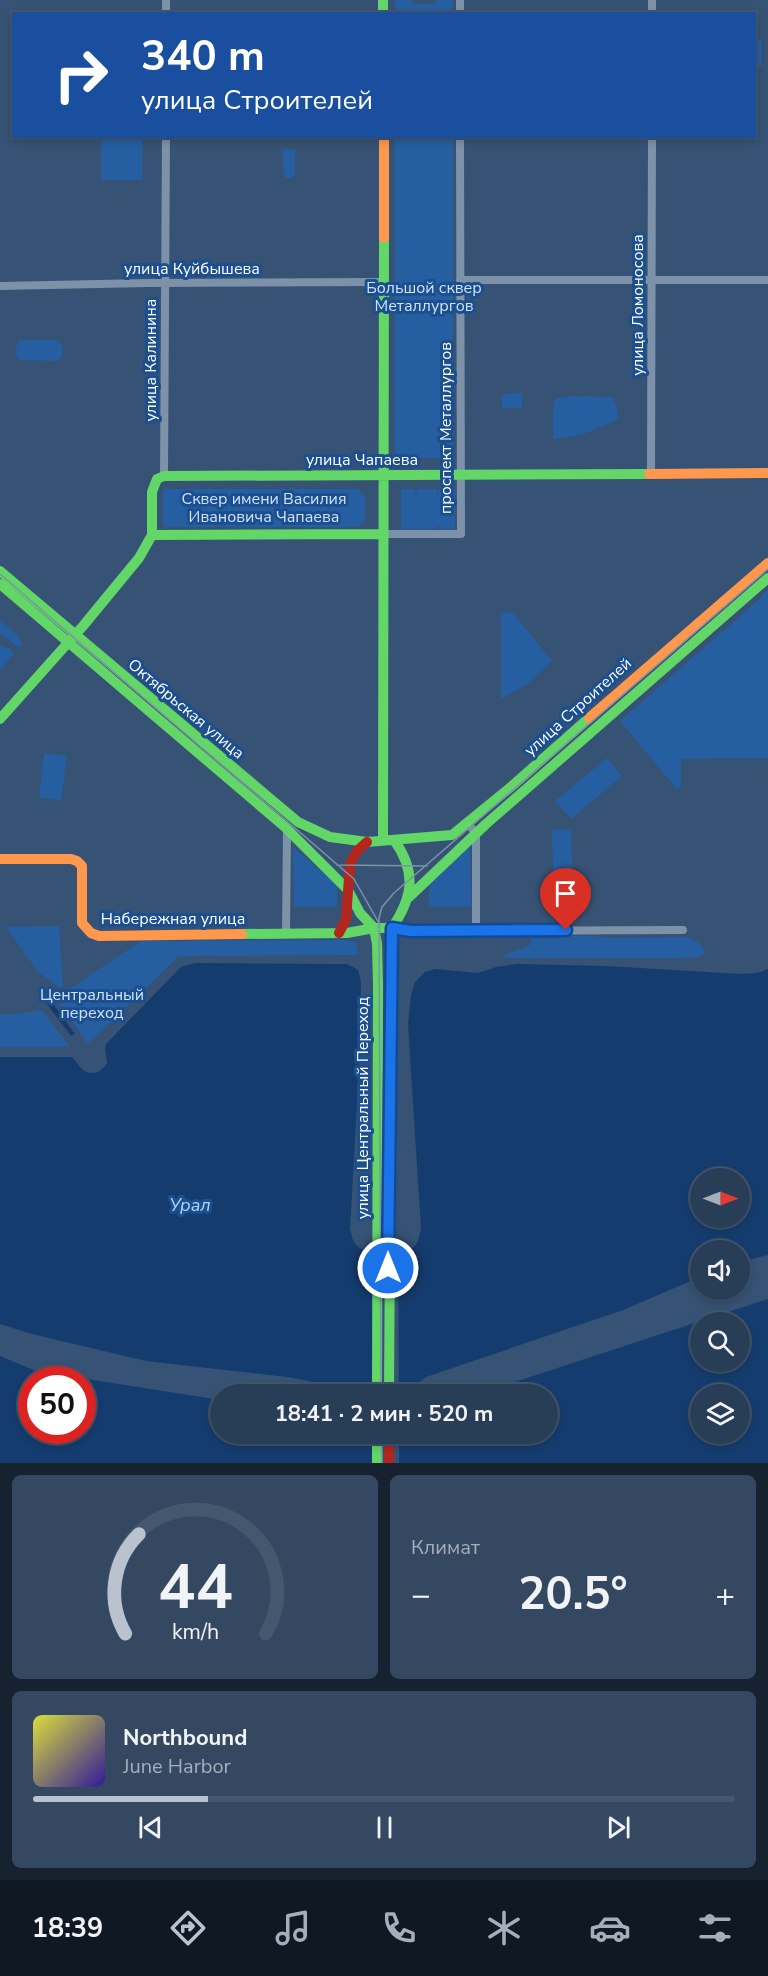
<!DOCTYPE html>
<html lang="ru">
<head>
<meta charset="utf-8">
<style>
	body { margin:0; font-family:"Nunito Sans",sans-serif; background:#344961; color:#f1f3f6; height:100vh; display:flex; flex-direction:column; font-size:22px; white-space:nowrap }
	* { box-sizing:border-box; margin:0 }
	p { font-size:20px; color:#a5aeba }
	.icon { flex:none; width:33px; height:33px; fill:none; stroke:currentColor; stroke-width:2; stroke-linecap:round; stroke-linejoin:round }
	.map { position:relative; height:1463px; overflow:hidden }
	.sheet { display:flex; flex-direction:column; gap:12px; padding:12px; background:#162230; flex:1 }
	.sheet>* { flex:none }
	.top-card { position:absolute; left:12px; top:12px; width:744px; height:126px; border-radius:0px; box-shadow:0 3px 9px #0003,0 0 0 2px #44576d; background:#1a4fa0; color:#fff; overflow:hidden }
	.needle { width:39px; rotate:90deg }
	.buttons { position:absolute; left:690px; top:1168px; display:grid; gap:12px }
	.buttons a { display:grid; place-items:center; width:60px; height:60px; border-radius:50%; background:#283e57; box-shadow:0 3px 9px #0003,0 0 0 2px #44576d; font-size:30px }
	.speed { position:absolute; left:18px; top:1366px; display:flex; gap:12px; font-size:30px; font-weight:700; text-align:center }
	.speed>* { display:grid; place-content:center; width:78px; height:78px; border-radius:50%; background:#283e57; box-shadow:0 3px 9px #0003,0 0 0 2px #44576d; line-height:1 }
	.speed .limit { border:9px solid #d22; background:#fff; color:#111 }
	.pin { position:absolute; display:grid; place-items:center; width:51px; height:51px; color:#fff; margin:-62px -26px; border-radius:50% 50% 50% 0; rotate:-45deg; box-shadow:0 0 6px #0007 }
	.pin .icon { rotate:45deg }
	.me { position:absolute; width:66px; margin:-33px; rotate:0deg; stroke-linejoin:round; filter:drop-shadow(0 0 4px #0008) }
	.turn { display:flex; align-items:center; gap:21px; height:126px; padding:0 30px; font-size:27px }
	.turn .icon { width:78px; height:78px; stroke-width:2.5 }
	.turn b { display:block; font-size:42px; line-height:51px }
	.big { font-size:45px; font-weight:700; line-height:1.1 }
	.sheet .widget { flex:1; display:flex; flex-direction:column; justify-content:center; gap:9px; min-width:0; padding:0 21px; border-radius:9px; background:#344961 }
	.sheet .dial { align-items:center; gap:0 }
	.dial svg { height:156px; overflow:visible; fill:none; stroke:#44576d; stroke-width:7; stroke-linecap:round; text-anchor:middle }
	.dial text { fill:#f1f3f6; stroke:none }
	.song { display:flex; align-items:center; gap:18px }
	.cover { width:72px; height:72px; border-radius:9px; background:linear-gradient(135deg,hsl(60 70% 55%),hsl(250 70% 35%)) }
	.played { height:6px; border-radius:3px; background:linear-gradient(90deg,#b9c2ce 25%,#44576d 25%) }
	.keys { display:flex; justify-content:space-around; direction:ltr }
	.heat { display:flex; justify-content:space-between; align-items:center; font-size:33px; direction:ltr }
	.sheet .tiles { flex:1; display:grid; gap:12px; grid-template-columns:1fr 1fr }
	.widget:last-child { grid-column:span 2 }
	.trip { position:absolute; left:210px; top:1384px; width:348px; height:60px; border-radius:30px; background:#283e57; box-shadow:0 3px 9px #0003,0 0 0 2px #44576d; font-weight:700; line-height:60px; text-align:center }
	.tab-bar { display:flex; height:96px; justify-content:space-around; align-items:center; background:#101923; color:#a5aeba }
	.tab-bar .icon { width:42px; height:42px }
	.tab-bar .active { color:#b9c2ce }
	.tab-bar b { font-size:27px; color:#f1f3f6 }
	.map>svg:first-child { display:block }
	.green { fill:#265fa1 }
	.water { fill:#153c6e; fill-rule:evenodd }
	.pier { fill:#365274 }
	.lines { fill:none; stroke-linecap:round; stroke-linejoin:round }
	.street { stroke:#7d92a8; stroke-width:8 }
	.fast { stroke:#63d668; stroke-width:10 }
	.slow { stroke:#ff974d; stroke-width:10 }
	.jam { stroke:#b3261e; stroke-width:10 }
	.tram { stroke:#7e92a7; stroke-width:1.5 }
	.route-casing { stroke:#114b97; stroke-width:15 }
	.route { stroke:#1a73e8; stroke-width:10 }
	.labels { text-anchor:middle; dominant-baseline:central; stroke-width:6; stroke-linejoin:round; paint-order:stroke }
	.street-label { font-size:16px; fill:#fff; stroke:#1b4f8f }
	.park-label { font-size:16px; fill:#cfe3fa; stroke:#1b4f8f }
	.water-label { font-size:18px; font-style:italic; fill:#b5d3f5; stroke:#1b4f8f }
</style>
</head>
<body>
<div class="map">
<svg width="768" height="1463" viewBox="0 0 768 1463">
	<rect width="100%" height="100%" fill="#365274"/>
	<path class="green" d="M395,0H411L415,4H434L437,0H453V13H395Z
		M755,40H762V66H755Z
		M101,137H142V180H101Z
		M395,137H453V458H395Z
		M283,149H295V173L292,178H286L283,172Z
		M20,340H57L62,345V357L57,361L19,360C15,355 15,344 20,340Z
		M522,393V408H502V394Z
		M573,396L612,397L617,407L618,420L581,435L553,439V409L555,399Z
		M163,489H358L365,496V520L358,527H163Z
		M401,489H415L416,496L417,489H437V496L439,489H455V529H439V526H437L436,529H417V526H415V529H401Z
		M768,589V758L681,759V787L677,789L620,721L762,597V595Z
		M501,612L513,613L552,661L529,683L501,699Z
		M0,620L17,635L22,644L19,648L0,633Z
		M0,645L10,649L14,654L0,670Z
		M44,753L67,756L61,800L39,798Z
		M607,758L622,776L571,819L555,801Z
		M571,829L572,873H553L552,830Z
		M470,846L471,907H429V884Z
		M293,847L337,885V907H294Z
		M59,926L63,987L60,988L38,972L6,927Z
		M579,935L615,938L688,937C696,941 703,944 705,953L699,957L680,958H505L504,955L530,945L532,937L550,939Z
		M345,940L356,942L358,955L179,956L88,1044L56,998L141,941Z
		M42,1010L70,1047H0V1014H15Z"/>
	<path class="water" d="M195,963L334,964H347L358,970L361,983L359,1068L350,1229C352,1235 352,1241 357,1246C366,1256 407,1256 415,1246C419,1240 420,1234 421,1228L408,1024L411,995L415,982L425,972L435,969L478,973L496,967L517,964L606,966L741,974L757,973L768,969V1255L740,1262V1251H700V1277L623,1310L426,1377L409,1390L398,1395H342L309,1381L288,1377L146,1361L32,1334L0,1324V1057H72C76,1061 78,1065 82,1069C91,1077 102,1072 107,1063L105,1049L106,1044L181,967ZM700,1179H740V1218H700Z
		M51,1001L75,1034L71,1036L47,1004Z
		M768,1299V1463H0V1356L36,1371L220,1400V1434H548V1395H475ZM700,1323H740V1362H700ZM32,1380H82V1431H32ZM700,1395H740V1434H700Z"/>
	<path class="pier" d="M398,1250L399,1395H373L382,1251Z
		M374,1434H399V1463H374Z"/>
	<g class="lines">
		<path class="street" d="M460,0V14
			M166,14V0
			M652,14V0
			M460,280H768
			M0,286L148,283L385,282
			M651,474L652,136
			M164,476L166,136
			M384,534H461L460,136
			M467,823L476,833V930
			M392,928L411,931L683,930
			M286,933L287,829"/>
		<path class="fast" d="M383,0V14
			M152,535L384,534
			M0,571L298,822L330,837L367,842L452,835L512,786L589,718
			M0,584L285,827L348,890L360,913L374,928
			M0,719L83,626L139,558L152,535V492L157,479L164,476L649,474
			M383,840L384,238
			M409,897L486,824L768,578
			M374,928L377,944L378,985L377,1395
			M392,928C413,897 417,872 394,840
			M242,934L347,933L374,928H392
			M389,1395L392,928
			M377,1434V1463"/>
		<path class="slow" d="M384,238V136
			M649,474L768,473
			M589,718L768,563
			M0,859H71L77,861L82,866V923L91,933L99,936L242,934"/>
		<path class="jam" d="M339,933L346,919L350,864L357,851L367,842
			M389,1434V1463"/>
		<path class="tram" d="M0,574L354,879L380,925
			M337,865L427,866
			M381,1395L379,918L382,907L394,893L768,569
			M382,1434V1463"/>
	</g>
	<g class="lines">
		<g class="route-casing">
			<path id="route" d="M388,1268L392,928L411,931L566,930"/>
		</g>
		<use href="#route" class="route"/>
	</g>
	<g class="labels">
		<g class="street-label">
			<text x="192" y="269">улица Куйбышева</text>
			<text transform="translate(638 305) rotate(-90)">улица Ломоносова</text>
			<text transform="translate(151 360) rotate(-90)">улица Калинина</text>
			<text transform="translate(446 428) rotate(-90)">проспект Металлургов</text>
			<text x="362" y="460">улица Чапаева</text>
			<text transform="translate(578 707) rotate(-42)">улица Строителей</text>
			<text transform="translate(186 709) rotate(40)">Октябрьская улица</text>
			<text x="173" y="919">Набережная улица</text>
			<text transform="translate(363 1108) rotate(-90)">улица Центральный Переход</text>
		</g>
		<g class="park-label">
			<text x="424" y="288">Большой сквер<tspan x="424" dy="18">Металлургов</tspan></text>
			<text x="264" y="499">Сквер имени Василия<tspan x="264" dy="18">Ивановича Чапаева</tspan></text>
			<text x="92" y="995">Центральный<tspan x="92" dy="18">переход</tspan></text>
		</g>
		<g class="water-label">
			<text x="190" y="1205">Урал</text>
		</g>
	</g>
</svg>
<div class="buttons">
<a><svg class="needle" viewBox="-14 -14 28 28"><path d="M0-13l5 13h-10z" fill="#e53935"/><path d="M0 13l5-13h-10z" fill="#a5aeba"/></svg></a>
<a><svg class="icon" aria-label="sound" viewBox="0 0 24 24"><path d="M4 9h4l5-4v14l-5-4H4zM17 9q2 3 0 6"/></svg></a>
<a><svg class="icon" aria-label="search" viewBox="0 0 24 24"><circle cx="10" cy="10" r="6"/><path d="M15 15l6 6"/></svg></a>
<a><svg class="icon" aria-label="layers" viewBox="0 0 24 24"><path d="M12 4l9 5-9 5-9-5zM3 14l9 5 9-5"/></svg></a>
</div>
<div class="speed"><div class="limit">50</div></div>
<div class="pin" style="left:566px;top:930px;background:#d93025"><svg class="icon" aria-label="arrive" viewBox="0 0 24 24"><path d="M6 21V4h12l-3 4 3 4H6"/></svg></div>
<svg class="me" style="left:388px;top:1268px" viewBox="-20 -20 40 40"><circle r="17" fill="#1a73e8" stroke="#fff" stroke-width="3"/><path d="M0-11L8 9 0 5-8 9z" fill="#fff"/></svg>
<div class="trip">18:41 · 2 мин · 520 m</div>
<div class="top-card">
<div class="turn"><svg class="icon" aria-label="right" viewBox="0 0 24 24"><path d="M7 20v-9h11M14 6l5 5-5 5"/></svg><div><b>340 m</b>улица Строителей</div></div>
</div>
</div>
<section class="sheet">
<div class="tiles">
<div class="widget dial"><svg viewBox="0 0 100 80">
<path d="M14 69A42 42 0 1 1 86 69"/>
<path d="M14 69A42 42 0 0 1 21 18" stroke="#b9c2ce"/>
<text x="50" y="56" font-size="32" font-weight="700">44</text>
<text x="50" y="72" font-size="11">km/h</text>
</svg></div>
<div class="widget"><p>Климат</p>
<div class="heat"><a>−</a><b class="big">20.5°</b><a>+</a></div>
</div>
<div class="widget">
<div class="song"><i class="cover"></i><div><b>Northbound</b><p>June Harbor</p></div></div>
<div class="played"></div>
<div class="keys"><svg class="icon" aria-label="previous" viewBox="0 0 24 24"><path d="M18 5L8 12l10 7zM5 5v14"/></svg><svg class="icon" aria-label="pause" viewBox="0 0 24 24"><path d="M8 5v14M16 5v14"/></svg><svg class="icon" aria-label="next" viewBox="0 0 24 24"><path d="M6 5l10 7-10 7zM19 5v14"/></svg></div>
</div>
</div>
</section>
<nav class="tab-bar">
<b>18:39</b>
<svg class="icon active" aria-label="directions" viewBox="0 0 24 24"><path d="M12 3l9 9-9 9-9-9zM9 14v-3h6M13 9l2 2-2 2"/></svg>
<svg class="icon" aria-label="music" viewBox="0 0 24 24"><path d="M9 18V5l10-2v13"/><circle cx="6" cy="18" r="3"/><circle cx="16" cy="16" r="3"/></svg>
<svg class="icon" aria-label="phone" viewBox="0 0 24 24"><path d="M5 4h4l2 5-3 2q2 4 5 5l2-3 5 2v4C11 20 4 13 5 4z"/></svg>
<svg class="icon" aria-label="climate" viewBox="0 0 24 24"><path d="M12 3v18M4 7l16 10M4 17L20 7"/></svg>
<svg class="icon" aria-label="car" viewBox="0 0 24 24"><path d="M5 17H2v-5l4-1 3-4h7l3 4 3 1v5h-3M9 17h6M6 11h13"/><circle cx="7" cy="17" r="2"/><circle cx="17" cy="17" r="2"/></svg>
<svg class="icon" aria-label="filters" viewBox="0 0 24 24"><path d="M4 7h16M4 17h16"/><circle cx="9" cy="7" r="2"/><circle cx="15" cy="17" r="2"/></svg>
</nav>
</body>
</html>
